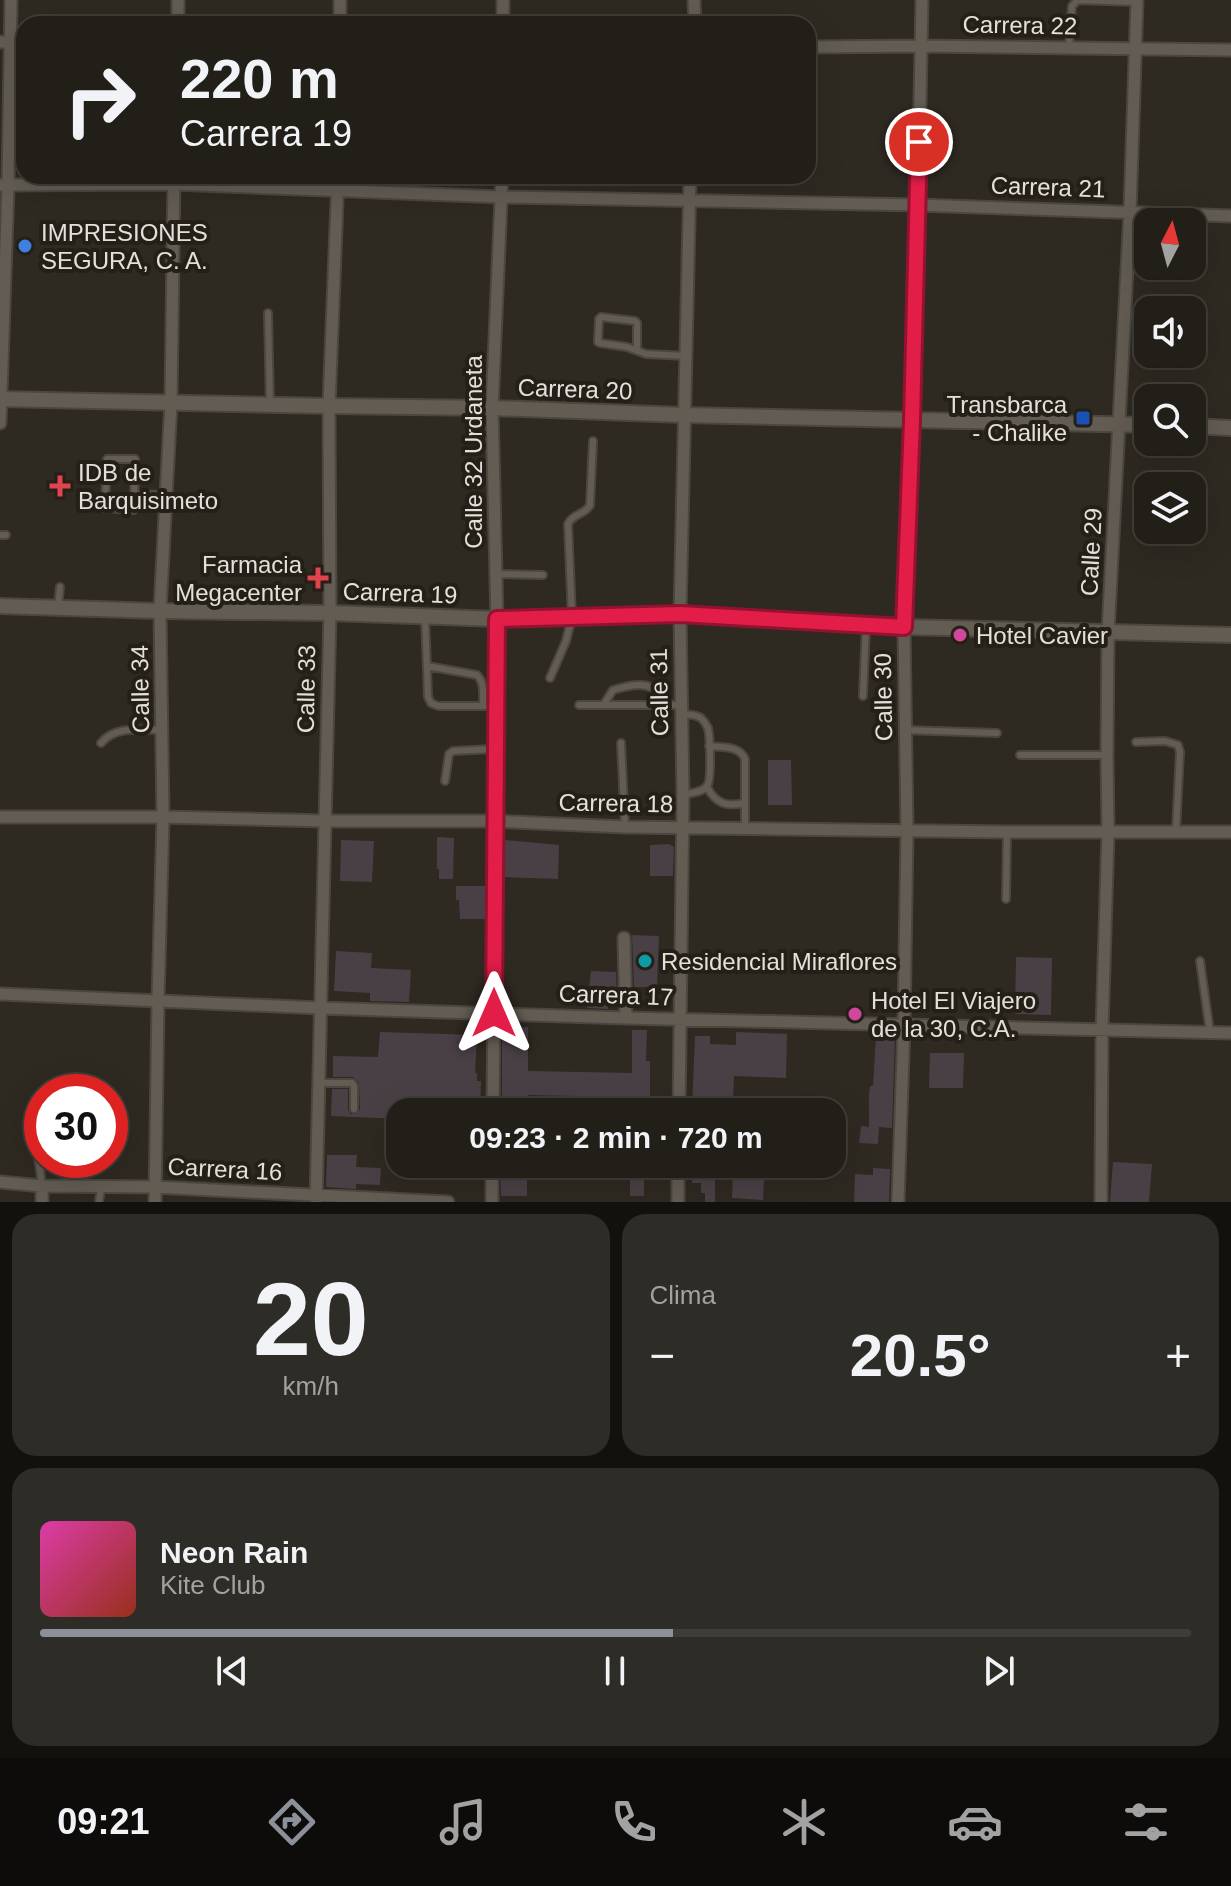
<!DOCTYPE html>
<html lang="es">
<head>
<meta charset="utf-8">
<style>
	body { margin:0; font-family:Helvetica,sans-serif; background:#2e2c26; color:#f1f3f6; height:100vh; display:flex; flex-direction:column; font-size:30px; white-space:nowrap }
	* { box-sizing:border-box; margin:0 }
	p { font-size:26px; color:#a2a2a2 }
	.icon { flex:none; width:44px; height:44px; fill:none; stroke:currentColor; stroke-width:2; stroke-linecap:round; stroke-linejoin:round }
	.map { position:relative; height:1202px; overflow:hidden }
	.details { display:flex; flex-direction:column; gap:12px; padding:12px; background:#13110e; flex:1 }
	.details>* { flex:none }
	.top-card { position:absolute; left:16px; top:16px; width:800px; height:168px; border-radius:24px; box-shadow:0 8px 32px #0002,0 0 0 2px #3f3d38; background:#221f19; color:#f1f3f6; overflow:hidden }
	.needle { width:52px; rotate:6deg }
	.tools { position:absolute; left:1134px; top:208px; display:grid; gap:16px }
	.tools a { display:grid; place-items:center; width:72px; height:72px; border-radius:16px; background:#221f19; box-shadow:0 8px 32px #0002,0 0 0 2px #3f3d38; font-size:40px }
	.speed { position:absolute; left:24px; top:1074px; display:flex; gap:16px; font-size:40px; font-weight:700; text-align:center }
	.speed>* { display:grid; place-content:center; width:104px; height:104px; border-radius:50%; background:#221f19; box-shadow:0 8px 32px #0002,0 0 0 2px #3f3d38; line-height:1 }
	.speed .limit { border:12px solid #d22; background:#fff; color:#111 }
	.pin { position:absolute; display:grid; place-items:center; width:68px; height:68px; color:#fff; margin:-34px; border:4px solid #fff; border-radius:50%; box-shadow:0 2px 8px #0007 }
	.me { position:absolute; width:88px; margin:-44px; rotate:0deg; stroke-linejoin:round; filter:drop-shadow(0 0 6px #0008) }
	.turn { display:flex; align-items:center; gap:28px; height:168px; padding:0 32px; font-size:36px }
	.turn .icon { width:104px; height:104px; stroke-width:2.5 }
	.turn b { display:block; font-size:56px; line-height:68px }
	.big { font-size:60px; font-weight:600; line-height:1.1 }
	.details .widget { flex:1; display:flex; flex-direction:column; justify-content:center; gap:12px; min-width:0; padding:0 28px; border-radius:24px; background:#2e2c26 }
	.details .dial { align-items:center; gap:0 }
	.dial b { font-size:104px; line-height:1 }
	.song { display:flex; align-items:center; gap:24px }
	.cover { width:96px; height:96px; border-radius:12px; background:linear-gradient(135deg,hsl(320 70% 55%),hsl(10 70% 35%)) }
	.played { height:8px; border-radius:4px; background:linear-gradient(90deg,#8c9099 55%,#3f3d38 55%) }
	.keys { display:flex; justify-content:space-around; direction:ltr }
	.heat { display:flex; justify-content:space-between; align-items:center; font-size:44px; direction:ltr }
	.details .tiles { flex:1; display:grid; gap:12px; grid-template-columns:1fr 1fr }
	.widget:last-child { grid-column:span 2 }
	.trip { position:absolute; left:386px; top:1098px; width:460px; height:80px; border-radius:24px; background:#221f19; box-shadow:0 8px 32px #0002,0 0 0 2px #3f3d38; font-weight:600; line-height:80px; text-align:center }
	.menu { display:flex; height:128px; justify-content:space-around; align-items:center; background:#0e0c0a; color:#a2a2a2 }
	.menu .icon { width:56px; height:56px }
	.menu .on { color:#8c9099 }
	.menu b { font-size:36px; color:#f1f3f6 }
	.map>svg:first-child { display:block }
	.building { fill:#494046 }
	.lines { fill:none; stroke-linecap:round; stroke-linejoin:round }
	.service-casing { stroke:#4b4740; stroke-width:10 }
	.minor-casing { stroke:#4b4740; stroke-width:15 }
	.tertiary-casing { stroke:#4b4740; stroke-width:18 }
	.service { stroke:#625c53; stroke-width:6 }
	.minor { stroke:#625c53; stroke-width:11 }
	.tertiary { stroke:#625c53; stroke-width:14 }
	.route-casing { stroke:#92132f; stroke-width:20 }
	.route { stroke:#e11d48; stroke-width:14 }
	.shop-dot { fill:#3f7fe0; stroke:#241f17; stroke-width:3 }
	.transit-dot { fill:#1a4fb4; stroke:#241f17; stroke-width:3 }
	.health-dot { fill:#e0444e; stroke:#241f17; stroke-width:3 }
	.hotel-dot { fill:#d1479c; stroke:#241f17; stroke-width:3 }
	.culture-dot { fill:#0f9aa8; stroke:#241f17; stroke-width:3 }
	.labels { text-anchor:middle; dominant-baseline:central; stroke-width:8; stroke-linejoin:round; paint-order:stroke }
	.street-label { font-size:24px; fill:#e3e0db; stroke:#241f17 }
	.poi-label { font-size:24px; fill:#e3e0db; stroke:#241f17; text-anchor:start }
</style>
</head>
<body>
<div class="map">
<svg width="1231" height="1202" viewBox="0 0 1231 1202">
	<rect width="100%" height="100%" fill="#2e2921"/>
	<path class="building" d="M768,760H791L792,805H768Z
		M437,837L454,838L453,879H439V869H437Z
		M341,840L374,841L372,882L340,881Z
		M504,840L559,845L558,879L503,877Z
		M669,844L674,847L673,876H650V845Z
		M456,886H486V919H460L459,900H456Z
		M632,935L659,936L657,987H634Z
		M336,951L372,953L371,968L411,970L409,1002L370,1001V993L334,991Z
		M1016,957L1052,958L1051,1015L1015,1014Z
		M591,971L616,972L617,996H608V1009L587,1008Z
		M528,1027V1071L632,1073V1030H647L646,1061H650V1097H654V1112H626V1097L528,1095L527,1112H502V1028Z
		M380,1032L477,1035L475,1073H477V1081H481L480,1112H400V1119L331,1116L332,1089H348V1109L350,1114H356L360,1109L359,1083L353,1077H333V1056L378,1057Z
		M736,1032L787,1034L786,1078L734,1076L733,1101L708,1100L707,1109H692L695,1036H710V1044L736,1045Z
		M876,1035L895,1036L892,1128L879,1127L878,1144L859,1143L861,1126L869,1127V1096L870,1086H873Z
		M930,1053H964L963,1088H929Z
		M327,1155H357L356,1167L381,1168L380,1185L356,1184V1189L326,1187Z
		M1113,1162L1152,1164L1149,1202H1110Z
		M500,1164H527V1196H501Z
		M630,1164H644V1196H630Z
		M692,1164H715V1202H705V1193H701V1183H692Z
		M733,1164H765L763,1200L732,1198Z
		M873,1168L890,1169L889,1202H854L855,1174L873,1175Z"/>
	<g class="lines">
		<g class="service-casing">
			<path id="service" d="M1069,47L1072,6L1078,0L1136,2
				M268,313L270,405
				M637,350V323L635,321L601,317L599,319L598,342L600,343L627,347L646,354L686,356
				M107,459H135L134,510L105,508Z
				M135,494L166,495
				M0,535H6
				M496,574L543,575
				M58,608L60,587
				M425,616L428,697L431,703L438,706H495
				M427,666L477,675C485,683 483,694 483,706
				M550,678L566,641L572,617L568,524C573,513 585,515 590,505L593,441
				M863,696L866,625
				M604,704L613,690C639,682 654,681 670,705
				M579,705H682
				M682,714C688,715 695,714 701,718C703,720 707,726 708,728C710,737 712,780 707,786C703,792 691,793 684,795
				M905,730L997,733
				M1136,742L1165,741L1178,745L1180,752L1176,831
				M101,743C116,725 141,730 163,730
				M621,743L625,827
				M709,746C722,748 739,745 745,759V828
				M1020,755H1107
				M445,781L449,754L453,751L494,749
				M707,787C716,804 727,807 744,803
				M1006,899L1007,832
				M1200,961L1210,1032
				M320,1083H352L354,1086V1109
				M40,1098L36,1141L42,1185
				M99,1202L101,1188"/>
		</g>
		<g class="minor-casing">
			<path id="minor" d="M503,0V24
				M694,0L695,24
				M178,24V0
				M340,24V0
				M0,42L24,43
				M808,47L921,46L1231,50
				M0,185L174,184L502,197L918,205L1231,216
				M0,423L8,185L11,0
				M0,817H163L326,821H494L625,827L1007,832H1231
				M624,938L626,1018
				M0,994L320,1008L626,1018L1231,1033
				M493,1112L497,619L492,408L502,176
				M679,1112L683,795L680,614L690,176
				M0,1182L42,1186L155,1187L448,1202
				M42,1186V1202
				M155,1202L158,1000L163,817L160,611L171,402L174,176
				M316,1202L330,613L329,406L338,176
				M492,1202V1164
				M678,1202V1164
				M898,1202L904,1025L907,830L904,627L918,205L922,0
				M1101,1202L1102,1030L1108,833L1107,755L1108,633L1130,211L1137,0"/>
		</g>
		<g class="tertiary-casing">
			<path id="tertiary" d="M0,399L329,406L492,408L684,415L1148,425
				M1192,426L1231,428
				M0,606L160,611L330,613L497,619L680,614L904,627L1231,635"/>
		</g>
		<use href="#service" class="service"/>
		<use href="#minor" class="minor"/>
		<use href="#tertiary" class="tertiary"/>
	</g>
	<g class="lines">
		<g class="route-casing">
			<path id="route" d="M494,1013L497,619L680,614L904,627L912,420L919,142"/>
		</g>
		<use href="#route" class="route"/>
	</g>
	<circle class="shop-dot" cx="25" cy="246" r="8"/>
	<rect class="transit-dot" x="1075" y="410" width="16" height="16" rx="4"/>
	<g class="health-dot">
		<path d="M56 474h8v8h8v8h-8v8h-8v-8h-8v-8h8z"/>
		<path d="M314 566h8v8h8v8h-8v8h-8v-8h-8v-8h8z"/>
	</g>
	<g class="hotel-dot">
		<circle cx="960" cy="635" r="8"/>
		<circle cx="855" cy="1014" r="8"/>
	</g>
	<circle class="culture-dot" cx="645" cy="961" r="8"/>
	<g class="labels">
		<g class="street-label">
			<text transform="translate(1020 25) rotate(1)">Carrera 22</text>
			<text transform="translate(1048 187) rotate(2)">Carrera 21</text>
			<text transform="translate(575 389) rotate(2)">Carrera 20</text>
			<text transform="translate(473 452) rotate(-90)">Calle 32 Urdaneta</text>
			<text transform="translate(1091 552) rotate(-87)">Calle 29</text>
			<text transform="translate(400 593) rotate(2)">Carrera 19</text>
			<text transform="translate(140 689) rotate(-91)">Calle 34</text>
			<text transform="translate(306 689) rotate(-89)">Calle 33</text>
			<text transform="translate(659 692) rotate(-91)">Calle 31</text>
			<text transform="translate(883 697) rotate(-91)">Calle 30</text>
			<text transform="translate(616 803) rotate(1)">Carrera 18</text>
			<text transform="translate(616 995) rotate(2)">Carrera 17</text>
			<text transform="translate(225 1169) rotate(3)">Carrera 16</text>
		</g>
		<g class="poi-label">
			<text x="41" y="232">IMPRESIONES<tspan x="41" dy="28">SEGURA, C. A.</tspan></text>
			<text x="1067" y="404" text-anchor="end">Transbarca<tspan x="1067" dy="28">- Chalike</tspan></text>
			<text x="78" y="472">IDB de<tspan x="78" dy="28">Barquisimeto</tspan></text>
			<text x="302" y="564" text-anchor="end">Farmacia<tspan x="302" dy="28">Megacenter</tspan></text>
			<text x="976" y="635">Hotel Cavier</text>
			<text x="661" y="961">Residencial Miraflores</text>
			<text x="871" y="1000">Hotel El Viajero<tspan x="871" dy="28">de la 30, C.A.</tspan></text>
		</g>
	</g>
</svg>
<div class="tools">
<a><svg class="needle" viewBox="-14 -14 28 28"><path d="M0-13l5 13h-10z" fill="#e53935"/><path d="M0 13l5-13h-10z" fill="#a2a2a2"/></svg></a>
<a><svg class="icon" aria-label="sound" viewBox="0 0 24 24"><path d="M4 9h4l5-4v14l-5-4H4zM17 9q2 3 0 6"/></svg></a>
<a><svg class="icon" aria-label="search" viewBox="0 0 24 24"><circle cx="10" cy="10" r="6"/><path d="M15 15l6 6"/></svg></a>
<a><svg class="icon" aria-label="layers" viewBox="0 0 24 24"><path d="M12 4l9 5-9 5-9-5zM3 14l9 5 9-5"/></svg></a>
</div>
<div class="speed"><div class="limit">30</div></div>
<div class="pin" style="left:919px;top:142px;background:#d93025"><svg class="icon" aria-label="arrive" viewBox="0 0 24 24"><path d="M6 21V4h12l-3 4 3 4H6"/></svg></div>
<svg class="me" style="left:494px;top:1013px" viewBox="-20 -20 40 40"><path d="M0-17L14 15 0 8-14 15z" fill="#e11d48" stroke="#fff" stroke-width="4"/></svg>
<div class="trip">09:23 · 2 min · 720 m</div>
<div class="top-card">
<div class="turn"><svg class="icon" aria-label="right" viewBox="0 0 24 24"><path d="M7 20v-9h11M14 6l5 5-5 5"/></svg><div><b>220 m</b>Carrera 19</div></div>
</div>
</div>
<section class="details">
<div class="tiles">
<div class="widget dial"><b>20</b><p>km/h</p></div>
<div class="widget"><p>Clima</p>
<div class="heat"><a>−</a><b class="big">20.5°</b><a>+</a></div>
</div>
<div class="widget">
<div class="song"><i class="cover"></i><div><b>Neon Rain</b><p>Kite Club</p></div></div>
<div class="played"></div>
<div class="keys"><svg class="icon" aria-label="previous" viewBox="0 0 24 24"><path d="M18 5L8 12l10 7zM5 5v14"/></svg><svg class="icon" aria-label="pause" viewBox="0 0 24 24"><path d="M8 5v14M16 5v14"/></svg><svg class="icon" aria-label="next" viewBox="0 0 24 24"><path d="M6 5l10 7-10 7zM19 5v14"/></svg></div>
</div>
</div>
</section>
<nav class="menu">
<b>09:21</b>
<svg class="icon on" aria-label="directions" viewBox="0 0 24 24"><path d="M12 3l9 9-9 9-9-9zM9 14v-3h6M13 9l2 2-2 2"/></svg>
<svg class="icon" aria-label="music" viewBox="0 0 24 24"><path d="M9 18V5l10-2v13"/><circle cx="6" cy="18" r="3"/><circle cx="16" cy="16" r="3"/></svg>
<svg class="icon" aria-label="phone" viewBox="0 0 24 24"><path d="M5 4h4l2 5-3 2q2 4 5 5l2-3 5 2v4C11 20 4 13 5 4z"/></svg>
<svg class="icon" aria-label="climate" viewBox="0 0 24 24"><path d="M12 3v18M4 7l16 10M4 17L20 7"/></svg>
<svg class="icon" aria-label="car" viewBox="0 0 24 24"><path d="M5 17H2v-5l4-1 3-4h7l3 4 3 1v5h-3M9 17h6M6 11h13"/><circle cx="7" cy="17" r="2"/><circle cx="17" cy="17" r="2"/></svg>
<svg class="icon" aria-label="filters" viewBox="0 0 24 24"><path d="M4 7h16M4 17h16"/><circle cx="9" cy="7" r="2"/><circle cx="15" cy="17" r="2"/></svg>
</nav>
</body>
</html>
